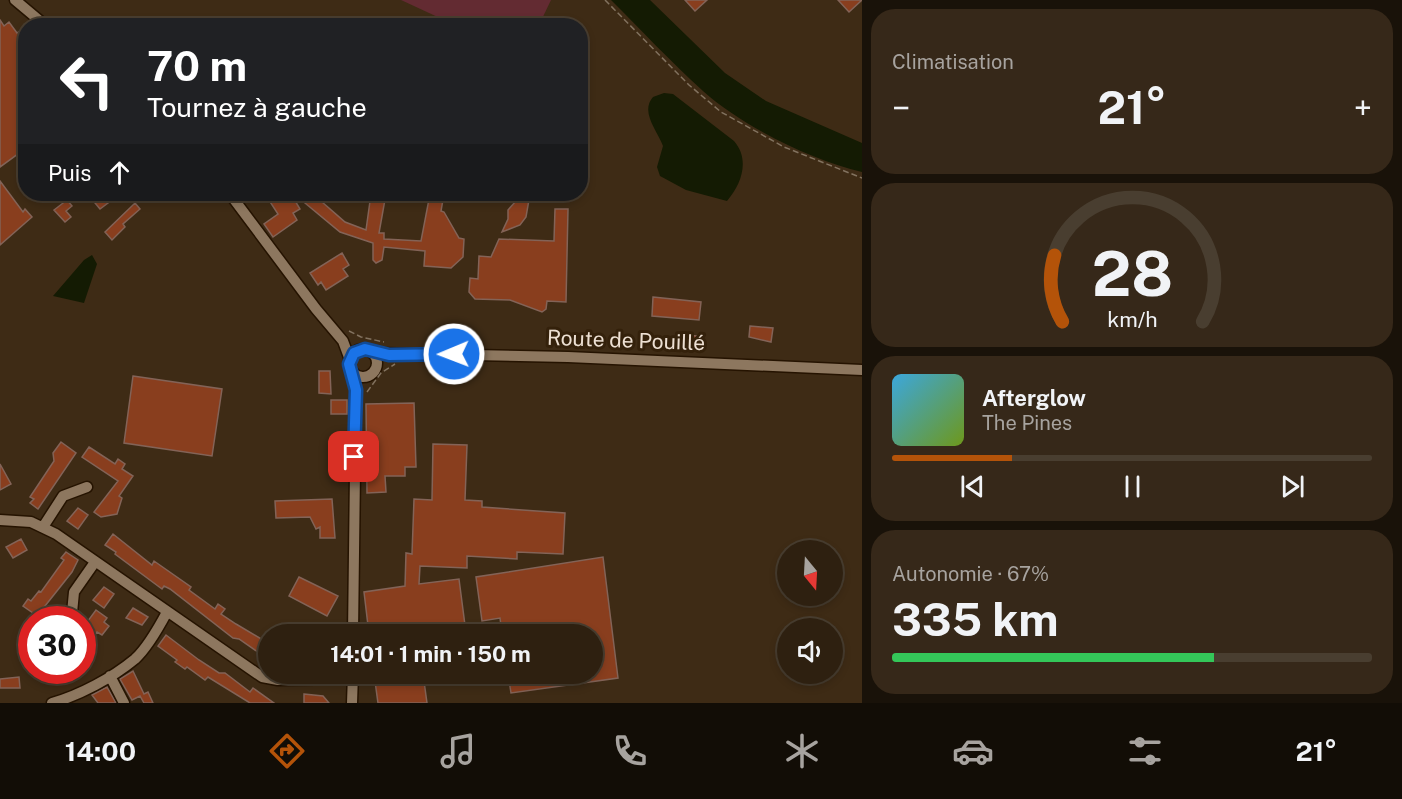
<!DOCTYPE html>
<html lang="fr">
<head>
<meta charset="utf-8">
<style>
	body { margin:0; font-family:"Public Sans",sans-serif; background:#362819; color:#f1f3f6; height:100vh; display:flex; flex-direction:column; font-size:22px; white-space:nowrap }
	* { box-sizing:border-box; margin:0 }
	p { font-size:20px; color:#a7a39f }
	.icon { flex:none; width:33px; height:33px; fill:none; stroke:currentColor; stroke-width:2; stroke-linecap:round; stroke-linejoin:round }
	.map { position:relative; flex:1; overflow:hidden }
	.drawer { display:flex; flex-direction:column; gap:9px; padding:9px; background:#191209; width:540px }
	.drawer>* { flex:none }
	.top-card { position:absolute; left:18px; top:18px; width:570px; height:183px; border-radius:24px; box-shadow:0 3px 9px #0003,0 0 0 2px #493e30; background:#202124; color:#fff; overflow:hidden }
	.needle { width:39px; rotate:162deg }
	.fabs { position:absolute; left:777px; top:540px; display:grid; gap:12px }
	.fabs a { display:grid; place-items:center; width:66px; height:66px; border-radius:50%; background:#2e2010; box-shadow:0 3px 9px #0003,0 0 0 2px #493e30; font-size:30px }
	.speed { position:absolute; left:18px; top:606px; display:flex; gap:12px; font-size:30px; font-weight:700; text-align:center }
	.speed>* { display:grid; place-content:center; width:78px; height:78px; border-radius:50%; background:#2e2010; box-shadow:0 3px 9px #0003,0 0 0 2px #493e30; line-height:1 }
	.speed .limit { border:9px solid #d22; background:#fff; color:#111 }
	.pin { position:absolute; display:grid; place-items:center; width:51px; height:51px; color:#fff; margin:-26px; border-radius:12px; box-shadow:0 3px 9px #0006 }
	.me { position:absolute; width:66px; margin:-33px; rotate:269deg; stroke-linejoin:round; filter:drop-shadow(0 0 4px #0008) }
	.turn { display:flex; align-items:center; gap:21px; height:126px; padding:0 30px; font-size:27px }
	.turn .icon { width:78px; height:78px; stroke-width:2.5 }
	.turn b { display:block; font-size:42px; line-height:51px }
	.then { display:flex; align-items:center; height:57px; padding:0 30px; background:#0003; gap:12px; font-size:22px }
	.big { font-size:45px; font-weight:700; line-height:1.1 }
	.drawer .card { flex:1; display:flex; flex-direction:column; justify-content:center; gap:9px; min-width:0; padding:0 21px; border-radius:24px; background:#362819 }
	.drawer .dial { align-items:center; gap:0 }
	.dial svg { height:156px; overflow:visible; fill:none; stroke:#493e30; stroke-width:7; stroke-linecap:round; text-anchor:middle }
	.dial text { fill:#f1f3f6; stroke:none }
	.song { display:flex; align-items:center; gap:18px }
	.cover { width:72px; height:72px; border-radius:9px; background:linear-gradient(135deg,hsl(200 70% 55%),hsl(80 70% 35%)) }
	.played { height:6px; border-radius:3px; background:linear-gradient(90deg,#b45309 25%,#493e30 25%) }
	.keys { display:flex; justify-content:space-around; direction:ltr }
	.heat { display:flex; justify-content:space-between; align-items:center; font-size:33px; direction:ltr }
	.charge { height:9px; border-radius:4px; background:linear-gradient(90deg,#34c759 67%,#493e30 0) }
	.trip { position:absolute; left:258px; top:624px; width:345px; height:60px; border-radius:30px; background:#2e2010; box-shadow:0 3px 9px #0003,0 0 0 2px #493e30; font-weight:700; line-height:60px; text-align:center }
	.tabs { display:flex; height:96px; justify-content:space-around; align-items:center; background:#120d06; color:#a7a39f }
	.tabs .icon { width:42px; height:42px }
	.tabs .selected { color:#b45309 }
	.tabs b { font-size:27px; color:#f1f3f6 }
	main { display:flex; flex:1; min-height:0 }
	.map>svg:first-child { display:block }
	.green { fill:#632b32 }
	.water { fill:#141b03 }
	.building { fill:#893e1e; stroke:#836357; stroke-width:1.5 }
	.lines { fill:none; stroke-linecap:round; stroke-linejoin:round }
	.street-casing { stroke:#251300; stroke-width:13 }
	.path { stroke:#82725f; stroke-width:1.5; stroke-dasharray:6 3; stroke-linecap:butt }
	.street { stroke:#8d775f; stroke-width:10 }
	.route-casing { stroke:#114b97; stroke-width:15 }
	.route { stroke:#1a73e8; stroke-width:10 }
	.labels { text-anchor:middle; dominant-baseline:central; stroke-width:6; stroke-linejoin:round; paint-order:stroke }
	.street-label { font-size:21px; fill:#ede0d3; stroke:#34210b }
</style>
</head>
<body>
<main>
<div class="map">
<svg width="862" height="703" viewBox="0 0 862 703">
	<rect width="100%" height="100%" fill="#3e2b15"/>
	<path class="green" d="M401,0H551L539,25H455Z"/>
	<path class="water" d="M611,0H650L725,73L766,101L862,143V172C811,160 742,126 703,91C671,62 641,30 611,0Z
		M664,93L673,94L734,141C750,159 742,184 727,201L686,190L660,176L657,167L663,146C657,130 640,112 653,97Z
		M92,255L97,264L84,303L53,296L84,260Z"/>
	<path class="building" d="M685,0H707L695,11Z
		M838,0H862L849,12Z
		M0,20L4,26L9,22L17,33L22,30L26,35V148L0,167Z
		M0,181L23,212L25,209L32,217L0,245Z
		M96,194H120L100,209L91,198Z
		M265,194H291L300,209L293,213L297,220L273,237L264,224L278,214Z
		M371,194H386L379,233H384V239L421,241L430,194H444L441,211L444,212L459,238L464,239L463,257L451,268L424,266L425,251L384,247L382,260L376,263L373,260V243L340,232L305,203L314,195L345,222L366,230Z
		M513,194H530L526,217L520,225L502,232L508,219V210L516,201L512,200Z
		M67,200L72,206L66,211L71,217L65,222L54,210Z
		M135,203L140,209L123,224L125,227L112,240L105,232Z
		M555,209H568L566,302L547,301L546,309L542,312L510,300L475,299L469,292L470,278L478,279L479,256L491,257L499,239L554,241Z
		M342,253L349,265L343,269L348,276L326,290L321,282L318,285L310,273Z
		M653,297L701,302L699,320L652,316Z
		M750,326L773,328L771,342L749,337Z
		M680,335L698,336V344H680Z
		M319,371H330L331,394L319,393Z
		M133,376L222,389L212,456L124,443Z
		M331,400H347V414H331Z
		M414,403L416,467H405V476H385L386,492L367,493L366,404Z
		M61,442L76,453L38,509L30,503L34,499L30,497L54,461L53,453Z
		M433,444L467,445L465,500L482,501V507L565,513L563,554L517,552V559L467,556V568L420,566L419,584L459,579L466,633L369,634L364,592L405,586L406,553L412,554L414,499L432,500Z
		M89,447L115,464L118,459L125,464L122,469L133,476L119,496L122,498L117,514L101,517L94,512L118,481L82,457Z
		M0,464L11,484L0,490Z
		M332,499L335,538H320V527L316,529L310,517L276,518L275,501Z
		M78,508L88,515L78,529L67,521Z
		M113,534L152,565L154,561L191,587L189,590L215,609L218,604L225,609L221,614L236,624L268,643V659L239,639L233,638L170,589L164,586L162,589L115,554L116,552L105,545Z
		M21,539L27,550L13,558L6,547Z
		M66,552L78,560L72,572L41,611L33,613L23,606L28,599L31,601L39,591L41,592L64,560L61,558Z
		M603,557L618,678L511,693L508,674H592V634H502L500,618L482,621L476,577Z
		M299,577L338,596L327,616L289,596Z
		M104,587L114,594L104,608L93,600Z
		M133,608L148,617L142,625L126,618Z
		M96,610L107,618L104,622L109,626L102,635L97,632L82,652V629Z
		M166,635L199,660L219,673H225L250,692L253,688L274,703H250L208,677L205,680L187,667L185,669L175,662L177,660L158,646Z
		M133,671L144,694L148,692L153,703H144L140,696L132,700L120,679Z
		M374,674H423L427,703H378Z
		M19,677L20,688H0V679Z
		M107,687L116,703H98L92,695Z
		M304,694L323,696L329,703H304Z"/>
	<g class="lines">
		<g class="street-casing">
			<path id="street" d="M15,0L46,26
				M230,194L316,309L343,341L350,360
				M349 363a14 14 0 1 1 28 0a14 14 0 1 1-28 0Z
				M372,353L568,357L862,370
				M353,372L356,390L353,634
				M0,520L31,522L56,534L262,677L278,680L352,679
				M43,527L63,496L87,487
				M72,613L74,592L95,562
				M110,676L124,703
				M52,703C80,695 112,678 135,659C147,648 159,627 167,612
				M352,703L353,674"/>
		</g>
		<path class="path" d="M605,0L689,85L721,112L784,147L862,178
			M349,331L361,337L384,342
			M367,392L381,373L395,364"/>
		<use href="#street" class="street"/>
	</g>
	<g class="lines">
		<g class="route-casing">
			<path id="route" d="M354,457L356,390L349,364L354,353L365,349L389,355L454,354"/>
		</g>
		<use href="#route" class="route"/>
	</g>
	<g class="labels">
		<g class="street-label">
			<text transform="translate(626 340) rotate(2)">Route de Pouillé</text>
		</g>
	</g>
</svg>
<div class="fabs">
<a><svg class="needle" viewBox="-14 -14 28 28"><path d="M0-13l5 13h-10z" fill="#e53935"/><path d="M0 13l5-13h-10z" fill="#a7a39f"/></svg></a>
<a><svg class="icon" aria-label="sound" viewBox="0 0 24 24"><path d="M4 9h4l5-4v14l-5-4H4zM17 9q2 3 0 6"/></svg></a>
</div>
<div class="speed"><div class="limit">30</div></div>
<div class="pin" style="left:354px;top:457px;background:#d93025"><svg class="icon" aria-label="arrive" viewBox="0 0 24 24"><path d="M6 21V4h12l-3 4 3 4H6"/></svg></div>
<svg class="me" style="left:454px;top:354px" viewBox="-20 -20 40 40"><circle r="17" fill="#1a73e8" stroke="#fff" stroke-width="3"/><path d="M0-11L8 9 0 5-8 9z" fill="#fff"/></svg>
<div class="trip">14:01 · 1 min · 150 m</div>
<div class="top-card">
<div class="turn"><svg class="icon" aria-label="left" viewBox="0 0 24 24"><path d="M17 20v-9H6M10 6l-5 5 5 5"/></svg><div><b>70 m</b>Tournez à gauche</div></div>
<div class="then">Puis<svg class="icon" aria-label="ahead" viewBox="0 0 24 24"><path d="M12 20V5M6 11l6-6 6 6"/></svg></div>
</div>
</div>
<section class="drawer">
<div class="card"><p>Climatisation</p>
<div class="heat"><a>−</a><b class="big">21°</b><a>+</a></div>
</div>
<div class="card dial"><svg viewBox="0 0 100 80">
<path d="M14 69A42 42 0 1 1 86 69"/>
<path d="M14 69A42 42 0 0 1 10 35" stroke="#b45309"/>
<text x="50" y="56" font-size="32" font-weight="700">28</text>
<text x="50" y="72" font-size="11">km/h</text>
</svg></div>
<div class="card">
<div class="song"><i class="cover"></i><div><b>Afterglow</b><p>The Pines</p></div></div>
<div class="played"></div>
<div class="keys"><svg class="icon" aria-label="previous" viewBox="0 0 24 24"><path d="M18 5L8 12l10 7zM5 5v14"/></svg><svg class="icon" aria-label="pause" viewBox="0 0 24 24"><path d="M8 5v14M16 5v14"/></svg><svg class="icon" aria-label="next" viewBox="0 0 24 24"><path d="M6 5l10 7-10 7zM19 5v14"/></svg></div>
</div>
<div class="card"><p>Autonomie · 67%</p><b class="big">335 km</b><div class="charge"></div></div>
</section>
</main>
<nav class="tabs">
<b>14:00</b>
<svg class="icon selected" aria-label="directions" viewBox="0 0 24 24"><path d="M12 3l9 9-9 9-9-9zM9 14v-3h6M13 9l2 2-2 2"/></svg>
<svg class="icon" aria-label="music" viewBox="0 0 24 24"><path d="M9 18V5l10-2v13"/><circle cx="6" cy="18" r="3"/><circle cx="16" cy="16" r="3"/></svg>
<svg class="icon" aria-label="phone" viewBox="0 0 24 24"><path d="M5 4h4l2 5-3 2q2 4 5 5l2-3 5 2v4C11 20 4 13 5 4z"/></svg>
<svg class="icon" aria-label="climate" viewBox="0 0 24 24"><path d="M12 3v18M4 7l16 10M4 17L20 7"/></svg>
<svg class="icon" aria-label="car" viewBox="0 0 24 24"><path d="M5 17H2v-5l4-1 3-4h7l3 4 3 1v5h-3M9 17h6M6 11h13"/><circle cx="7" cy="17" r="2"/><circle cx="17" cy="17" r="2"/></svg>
<svg class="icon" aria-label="filters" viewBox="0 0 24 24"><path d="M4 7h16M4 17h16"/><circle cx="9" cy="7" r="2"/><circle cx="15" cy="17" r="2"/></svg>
<b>21°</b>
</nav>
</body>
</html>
